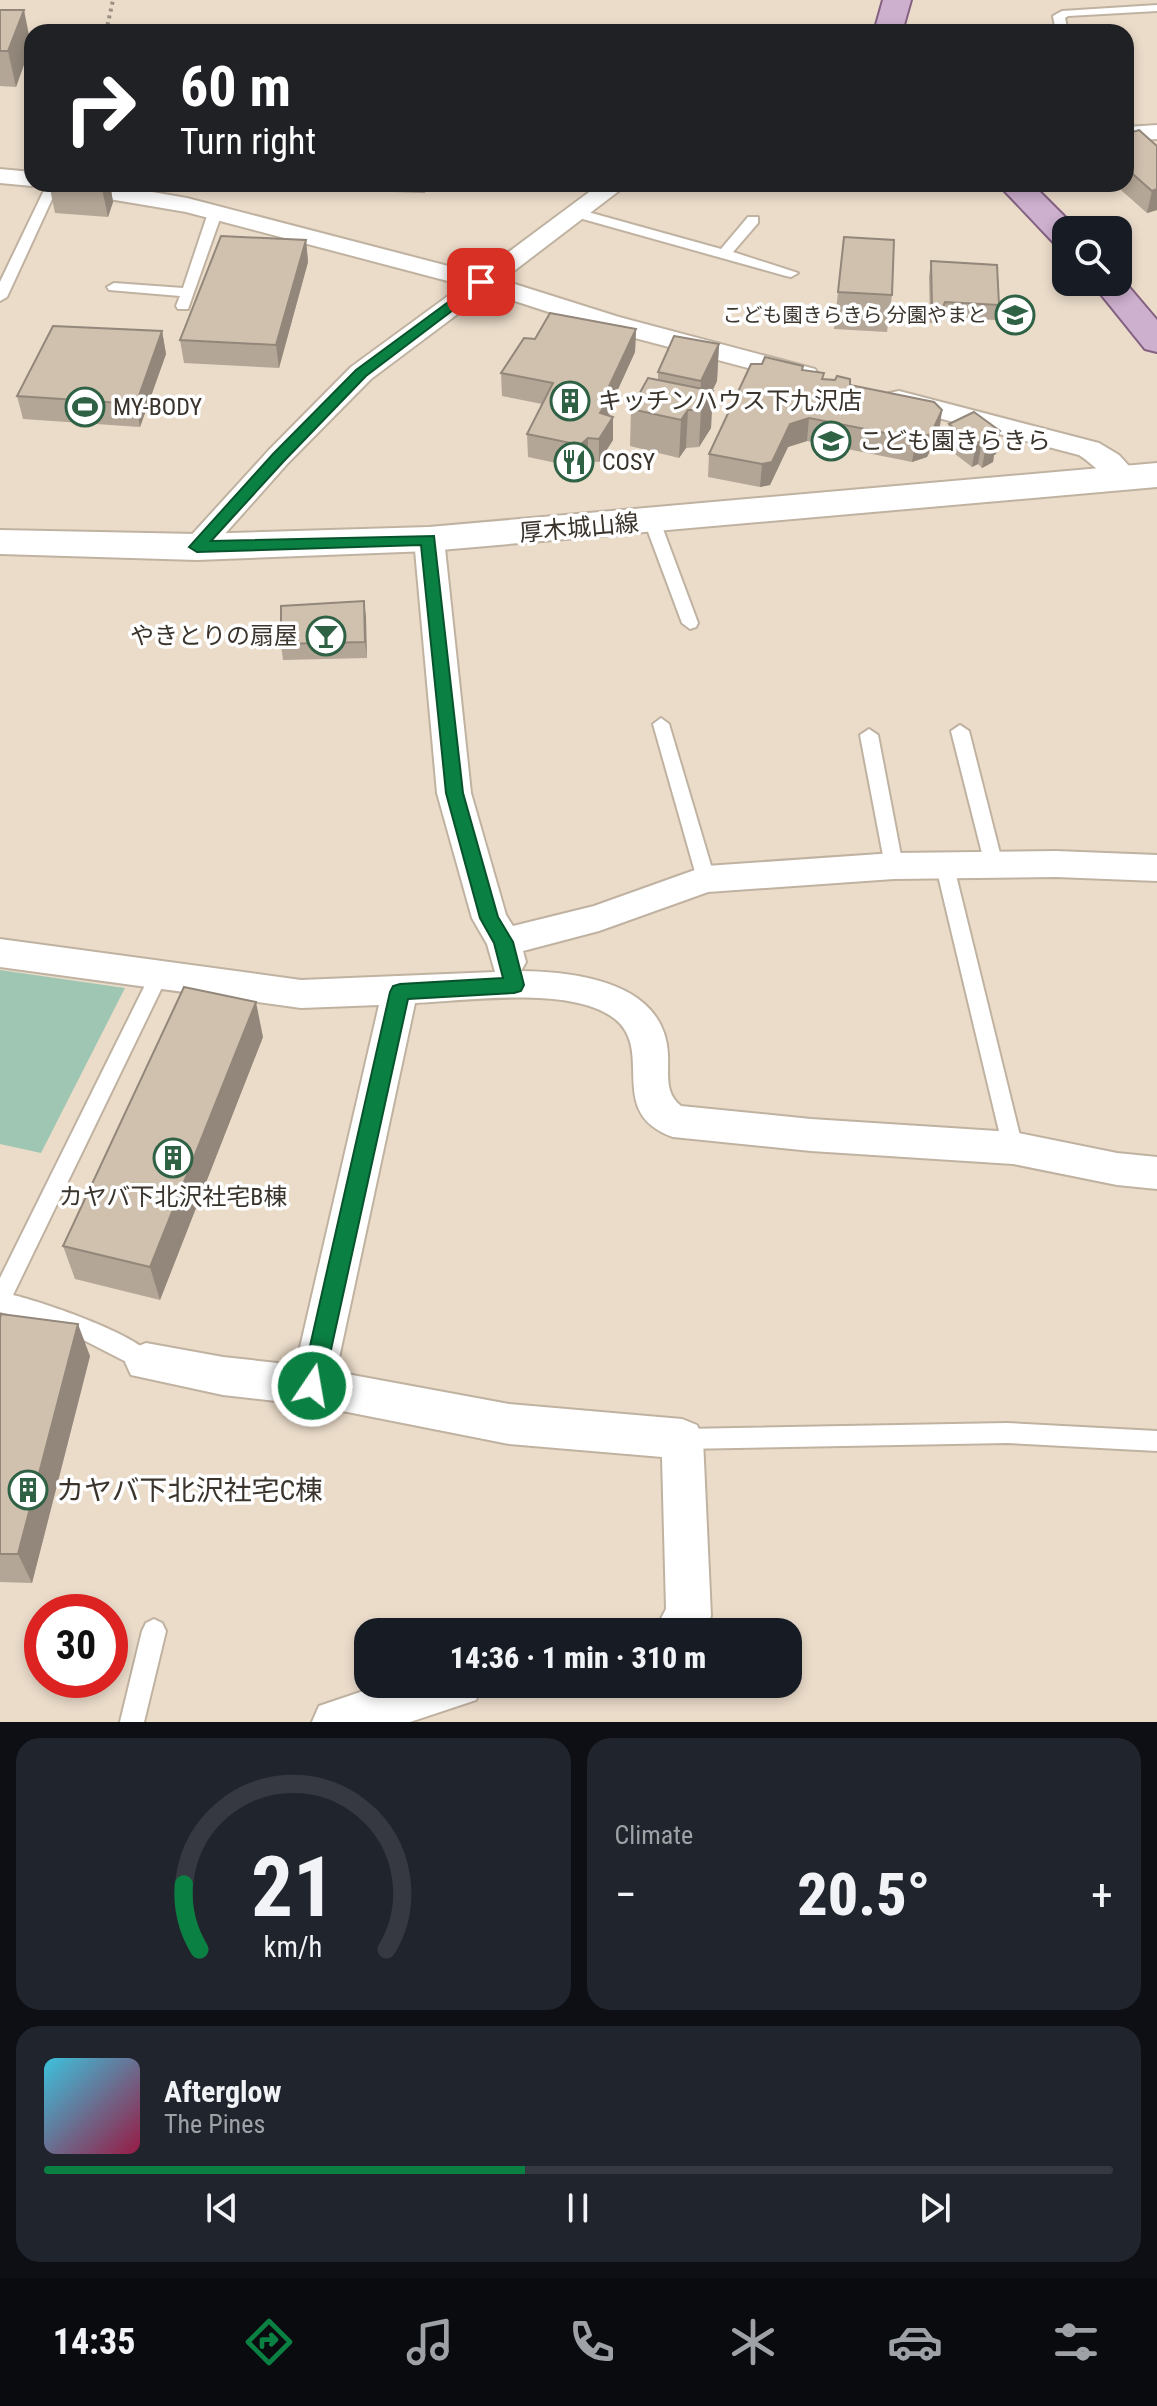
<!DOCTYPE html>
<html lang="en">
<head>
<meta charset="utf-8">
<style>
	body { margin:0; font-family:"Roboto Condensed","Noto Sans JP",sans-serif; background:#20242c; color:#f1f3f6; height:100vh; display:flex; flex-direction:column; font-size:30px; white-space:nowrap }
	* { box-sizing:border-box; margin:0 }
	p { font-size:26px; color:#9ea1a6 }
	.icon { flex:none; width:44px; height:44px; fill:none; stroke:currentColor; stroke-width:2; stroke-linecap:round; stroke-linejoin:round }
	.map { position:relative; height:1722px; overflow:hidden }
	.drawer { display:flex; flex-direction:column; gap:16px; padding:16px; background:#0d0f14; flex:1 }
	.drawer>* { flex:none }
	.hud { position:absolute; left:24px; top:24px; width:1110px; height:168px; border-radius:24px; box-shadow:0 4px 12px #0003; background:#202124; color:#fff; overflow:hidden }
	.controls { position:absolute; left:1052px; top:216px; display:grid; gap:16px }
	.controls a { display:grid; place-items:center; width:80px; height:80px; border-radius:16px; background:#171b24; box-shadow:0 4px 12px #0003; font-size:40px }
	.speed { position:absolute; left:24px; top:1594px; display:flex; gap:16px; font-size:40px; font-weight:700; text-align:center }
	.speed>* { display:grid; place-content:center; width:104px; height:104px; border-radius:50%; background:#171b24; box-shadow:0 4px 12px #0003; line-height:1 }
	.speed .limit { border:12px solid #d22; background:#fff; color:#111 }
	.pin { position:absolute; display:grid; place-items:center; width:68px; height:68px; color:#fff; margin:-34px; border-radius:16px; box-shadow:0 4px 12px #0006 }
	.me { position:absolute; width:88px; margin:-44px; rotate:12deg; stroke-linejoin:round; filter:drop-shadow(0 0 6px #0008) }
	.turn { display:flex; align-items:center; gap:28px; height:168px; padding:0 24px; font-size:36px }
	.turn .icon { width:104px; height:104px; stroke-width:2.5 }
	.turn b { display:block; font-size:56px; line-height:68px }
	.big { font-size:60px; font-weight:800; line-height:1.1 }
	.drawer .tile { flex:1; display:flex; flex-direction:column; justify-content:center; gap:12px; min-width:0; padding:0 28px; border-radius:24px; background:#20242c }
	.drawer .dial { align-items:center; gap:0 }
	.dial svg { height:208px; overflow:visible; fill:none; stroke:#363941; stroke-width:7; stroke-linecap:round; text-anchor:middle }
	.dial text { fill:#f1f3f6; stroke:none }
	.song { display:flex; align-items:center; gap:24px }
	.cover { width:96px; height:96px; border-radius:12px; background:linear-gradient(135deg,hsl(190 70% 55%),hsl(340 70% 35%)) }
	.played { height:8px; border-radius:4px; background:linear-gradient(90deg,#0b8043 45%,#363941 45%) }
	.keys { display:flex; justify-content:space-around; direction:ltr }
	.heat { display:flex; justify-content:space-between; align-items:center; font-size:44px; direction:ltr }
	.drawer .tiles { flex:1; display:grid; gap:16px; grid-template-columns:1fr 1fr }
	.tile:last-child { grid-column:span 2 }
	.trip { position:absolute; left:354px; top:1618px; width:448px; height:80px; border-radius:24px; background:#171b24; box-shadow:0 4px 12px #0003; font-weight:800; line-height:80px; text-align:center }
	.tab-bar { display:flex; height:128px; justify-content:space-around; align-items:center; background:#090b0e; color:#9ea1a6 }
	.tab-bar .icon { width:56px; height:56px }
	.tab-bar .active { color:#0b8043 }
	.tab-bar b { font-size:36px; color:#f1f3f6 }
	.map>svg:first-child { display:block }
	.green { fill:#9ec6b3 }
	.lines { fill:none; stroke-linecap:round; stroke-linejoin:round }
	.lane-casing { stroke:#c0b2a1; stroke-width:4 }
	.street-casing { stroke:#c0b2a1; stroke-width:4 }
	.secondary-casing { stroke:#c0b2a1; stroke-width:4 }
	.primary-casing { stroke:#846181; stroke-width:4 }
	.path { stroke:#9a8f82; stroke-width:4; stroke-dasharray:3 4; stroke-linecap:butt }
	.lane { fill:#fff; fill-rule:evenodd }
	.street { fill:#fff; fill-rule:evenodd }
	.secondary { fill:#fff; fill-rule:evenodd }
	.primary { fill:#cdafce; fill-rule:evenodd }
	.wall { fill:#b3a696 }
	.shaded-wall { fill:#92877a }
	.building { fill:#d0c1af; stroke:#92877a; stroke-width:2 }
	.route { fill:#0b8043; stroke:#07532c; stroke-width:2 }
	.labels { text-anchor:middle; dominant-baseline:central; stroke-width:7; stroke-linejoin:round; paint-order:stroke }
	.far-poi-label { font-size:20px; fill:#3a342d; stroke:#fff; text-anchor:end }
	.poi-label { font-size:24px; fill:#3a342d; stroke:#fff; text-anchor:start }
	.street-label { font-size:24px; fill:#3a342d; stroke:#fff }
	.near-poi-label { font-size:28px; fill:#3a342d; stroke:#fff; text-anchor:start }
</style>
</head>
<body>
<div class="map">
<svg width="1157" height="1722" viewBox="0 0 1157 1722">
	<rect width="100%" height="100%" fill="#ebdcca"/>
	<path class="green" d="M0,970L125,988L41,1153L0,1144Z"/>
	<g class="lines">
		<g class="lane-casing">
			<path id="lane" d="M1157,5V11L1068,16L1065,18L1068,32H1056L1053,16L1062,11Z
				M47,184H59L7,297L0,301V282Z
				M215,209L222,213L188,309H178L176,306L180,296L109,290L107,287L114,283L183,288L208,213Z
				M577,209L721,249L748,217H758V223L733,252L798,273L791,277L786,276L572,216V210Z
				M652,516L660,521L698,623L696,627L690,629L682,623L644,521Z
				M661,718L669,724L715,879L712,884H700L697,879L653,724Z
				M960,725L969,731L1003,865L1000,870H988L985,865L951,731Z
				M869,729L878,735L903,866L900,871H888L885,866L860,735Z
				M945,860L951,862L954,867L1023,1148L1020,1154L1013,1157L1006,1154L1003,1148L936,867L939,862Z
				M160,966L167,968L169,973L13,1295C42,1302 145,1336 157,1362L154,1369L146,1372L68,1332L0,1312V1278L151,973L153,968Z
				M1007,1423L1157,1431V1451L1007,1443L682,1449L674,1446L671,1439L674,1432L682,1429Z
				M154,1619L162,1623L166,1631L144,1722H120L142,1631L146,1623Z"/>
		</g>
		<g class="street-casing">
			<path id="street" d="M1157,125V139L1126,141V127Z
				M0,169L32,172V184H41L32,186L0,183Z
				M50,184H106L187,198L479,274L600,184H628L502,280L619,317L815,369L819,375L815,381L805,383L601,329L487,292L371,379L288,463L207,554L197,557L187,554L182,547L187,540L268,451L351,367L463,285L186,212L62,191L53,189Z
				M899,391L1099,443L1119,455L1140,478L1136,484C1114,490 1098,467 1079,455L889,405L885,399L889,393Z
				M429,529L439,532L444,539L471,793L506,915L513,926L594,906L706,866L894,853L1056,851L1157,855V881L1056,877L894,879L708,892L599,931L523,951L526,962L521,971C578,972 664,982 668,1054C669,1074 664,1093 681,1106L811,1119L1013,1132L1117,1153L1157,1157V1189L1117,1185L1013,1164L811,1151L673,1137C605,1113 655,1051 615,1019C572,985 468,1001 415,1003L336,1372L509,1404L682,1419L697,1425L703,1439L711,1616L705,1632H654L666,1609L662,1457L509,1444L312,1405L223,1395L131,1375L125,1362L131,1349L146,1343L223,1357L296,1365L379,1005L301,1008L0,967V939L301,980L495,972L487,944L472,918L437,793L414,539L419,532Z
				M384,1684H483L476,1700L410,1722H312L319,1706Z"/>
		</g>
		<g class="secondary-casing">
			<path id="secondary" d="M1157,463V487L429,551L197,560L0,554V530L197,534L429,527Z"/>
		</g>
		<g class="primary-casing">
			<path id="primary" d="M883,0H911L902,32H874Z
				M998,184H1032L1078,230H1066V246L1054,243Z
				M1118,274L1157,320V352L1145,349L1091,282H1118Z"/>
		</g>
		<path class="path" d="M106,32L113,0"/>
		<use href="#lane" class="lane"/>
		<use href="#street" class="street"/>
		<use href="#secondary" class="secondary"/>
		<use href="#primary" class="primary"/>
	</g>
	<path class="wall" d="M0,10L31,45L16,87L0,86Z
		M1126,134L1157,146V210L1147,213L1114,184H1126Z
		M49,184H110L113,202L108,217L55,213Z
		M203,184H230L227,191L204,190Z
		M292,184H426L425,193L293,189Z
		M844,237L892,295L887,332L834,329Z
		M306,240L308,262L279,368L184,363L180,340Z
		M931,261L999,305L996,320L942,318L941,323H930L929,277Z
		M636,329L635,352L609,409L613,440L599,462L588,461L580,468L528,457L527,434L542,404L502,396L501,373L535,339Z
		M162,331L166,354L140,427L23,419L17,396Z
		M719,344L717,381L712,391L711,428L699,447L686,448L679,458L630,446L631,409L658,380V372Z
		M802,370L823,379L942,410L939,433L927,457L912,462L807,441L788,447L770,485L760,487L708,477L709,454Z
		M949,424L1000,431L996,454L994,455L993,462L982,468L978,464L972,467L946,447Z
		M364,601L367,658L283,660L281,644Z
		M263,1037L160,1300L75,1279L63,1246Z
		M0,1318L90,1356L32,1583L0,1582Z"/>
	<path class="shaded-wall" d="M24,10L31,45L16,87L8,51Z
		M101,184H110L113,202L108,217Z
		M1157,189V210L1147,213L1152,191Z
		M306,240L308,262L279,368L276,345Z
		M636,329L635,352L609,409L608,421L600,413L604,397Z
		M162,331L166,354L140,427L136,404Z
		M719,344L717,381L708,400L713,391L711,428L699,447L701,410H699L701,381Z
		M688,410L686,448L679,458L681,420Z
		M942,410L939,433L927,457L912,462L916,439Z
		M613,417V440L599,462V439Z
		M809,418L807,441L788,447L770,485L760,487L762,464L790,424Z
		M1000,431L996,454L994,455L993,462L982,468L986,445L993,436Z
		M588,438V461L580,468V445Z
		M982,441L978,464L972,467L976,444Z
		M364,601L366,617L367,658L365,642Z
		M256,1002L263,1037L160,1300L150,1267Z
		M78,1324L90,1356L32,1583L18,1554Z"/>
	<path class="building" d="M0,10H24L8,51H0Z
		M106,30L139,31V32H104Z
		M1139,130L1157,146V189L1152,191L1126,168V134Z
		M221,236L306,240L276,345L180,340Z
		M844,237L894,240L892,295L838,292Z
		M931,261L997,265L999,305L945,302L943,307H932Z
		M550,313L636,329L604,397L609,398L600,413L613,417L599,439L588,438L580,445L527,434L553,383L501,373L524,338L535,339Z
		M53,326L162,331L136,404L17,396Z
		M674,336L719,344L701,381L658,372Z
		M765,357L803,366L802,370L824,373L822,379L835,380L837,376L850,379V385L934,402L942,410L931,434L916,439L809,418L790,424L772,462L762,464L709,454L751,364H762Z
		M648,378L713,391L701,410H688L681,420L631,409Z
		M974,412L1000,431L993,436L997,439L986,445L982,441L976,444L949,424Z
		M364,601L365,642L281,644V606Z
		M184,987L256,1002L150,1267L63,1246Z
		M1,1314L78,1324L18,1554H0V1318Z"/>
	<path class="route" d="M481,278L488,282L486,285L366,376L284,461L211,541L434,536L463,793L498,917L513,942L524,985L521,991L514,993L408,999L323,1386L320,1393L312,1396L304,1393L301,1386L390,992L393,986L400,984L503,978L494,943L480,918L446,793L421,545L197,552L189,547L273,454L356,370Z"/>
	<defs>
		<g id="school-ring" transform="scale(2)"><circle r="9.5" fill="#fff" stroke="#2f6245" stroke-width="1.5"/><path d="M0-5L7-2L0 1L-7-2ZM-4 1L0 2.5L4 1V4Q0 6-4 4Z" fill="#2f6245"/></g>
		<g id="building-ring" transform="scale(2)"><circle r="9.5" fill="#fff" stroke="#2f6245" stroke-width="1.5"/><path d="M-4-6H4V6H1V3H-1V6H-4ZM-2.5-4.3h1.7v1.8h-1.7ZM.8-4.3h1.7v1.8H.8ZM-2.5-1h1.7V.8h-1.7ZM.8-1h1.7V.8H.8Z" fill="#2f6245"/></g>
		<g id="stadium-ring" transform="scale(2)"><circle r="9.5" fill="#fff" stroke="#2f6245" stroke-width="1.5"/><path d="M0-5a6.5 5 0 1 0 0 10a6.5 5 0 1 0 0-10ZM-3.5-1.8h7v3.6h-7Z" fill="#2f6245"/></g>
		<g id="restaurant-ring" transform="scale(2)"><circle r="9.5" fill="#fff" stroke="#2f6245" stroke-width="1.5"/><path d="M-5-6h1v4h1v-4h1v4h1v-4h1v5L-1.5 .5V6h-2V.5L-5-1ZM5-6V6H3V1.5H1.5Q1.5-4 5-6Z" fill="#2f6245"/></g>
		<g id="bar-ring" transform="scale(2)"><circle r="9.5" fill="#fff" stroke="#2f6245" stroke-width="1.5"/><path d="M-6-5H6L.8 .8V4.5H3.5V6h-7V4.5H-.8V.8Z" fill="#2f6245"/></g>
	</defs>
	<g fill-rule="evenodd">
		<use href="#school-ring" x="1015" y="315"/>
		<use href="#building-ring" x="570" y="401"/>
		<use href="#stadium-ring" x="85" y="407"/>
		<use href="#school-ring" x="831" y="441"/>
		<use href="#restaurant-ring" x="574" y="462"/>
		<use href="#bar-ring" x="326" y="636"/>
		<use href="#building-ring" x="173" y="1158"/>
		<use href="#building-ring" x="28" y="1490"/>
	</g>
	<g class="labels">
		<g class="far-poi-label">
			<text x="987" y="315">こども園きらきら 分園やまと</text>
		</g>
		<g class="poi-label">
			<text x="598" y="401">キッチンハウス下九沢店</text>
			<text x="113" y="407">MY-BODY</text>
			<text x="859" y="441">こども園きらきら</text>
			<text x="602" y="462">COSY</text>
			<text x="298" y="636" text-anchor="end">やきとりの扇屋</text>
			<text x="173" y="1197" text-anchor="middle">カヤバ下北沢社宅B棟</text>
		</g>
		<g class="street-label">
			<text transform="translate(579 528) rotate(-5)">厚木城山線</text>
		</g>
		<g class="near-poi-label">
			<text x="56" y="1490">カヤバ下北沢社宅C棟</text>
		</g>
	</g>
</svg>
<div class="controls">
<a><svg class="icon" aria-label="search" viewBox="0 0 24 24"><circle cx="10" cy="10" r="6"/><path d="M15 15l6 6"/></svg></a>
</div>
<div class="speed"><div class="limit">30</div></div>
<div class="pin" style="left:481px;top:282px;background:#d93025"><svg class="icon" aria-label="arrive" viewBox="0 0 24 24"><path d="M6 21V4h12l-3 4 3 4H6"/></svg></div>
<svg class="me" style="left:312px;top:1386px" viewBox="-20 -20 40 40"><circle r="17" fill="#0b8043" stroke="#fff" stroke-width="3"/><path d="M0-11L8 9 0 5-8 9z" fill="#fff"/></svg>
<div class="trip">14:36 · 1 min · 310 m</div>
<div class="hud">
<div class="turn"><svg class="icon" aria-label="right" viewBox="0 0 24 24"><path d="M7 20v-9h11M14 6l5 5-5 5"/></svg><div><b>60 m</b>Turn right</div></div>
</div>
</div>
<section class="drawer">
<div class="tiles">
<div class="tile dial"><svg viewBox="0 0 100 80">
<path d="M14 69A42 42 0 1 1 86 69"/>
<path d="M14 69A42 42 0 0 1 8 44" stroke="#0b8043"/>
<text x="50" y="56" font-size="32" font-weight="700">21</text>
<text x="50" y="72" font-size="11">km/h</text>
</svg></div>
<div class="tile"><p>Climate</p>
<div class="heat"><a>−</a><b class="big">20.5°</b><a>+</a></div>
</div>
<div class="tile">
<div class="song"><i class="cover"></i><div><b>Afterglow</b><p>The Pines</p></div></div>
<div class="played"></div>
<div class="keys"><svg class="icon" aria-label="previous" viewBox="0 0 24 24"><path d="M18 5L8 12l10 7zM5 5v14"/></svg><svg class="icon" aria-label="pause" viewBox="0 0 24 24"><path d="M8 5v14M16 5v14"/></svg><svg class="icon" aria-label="next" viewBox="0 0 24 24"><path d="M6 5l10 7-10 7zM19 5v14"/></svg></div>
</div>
</div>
</section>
<nav class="tab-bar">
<b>14:35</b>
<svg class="icon active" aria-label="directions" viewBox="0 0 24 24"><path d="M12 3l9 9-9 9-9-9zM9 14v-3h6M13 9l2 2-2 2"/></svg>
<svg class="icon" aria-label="music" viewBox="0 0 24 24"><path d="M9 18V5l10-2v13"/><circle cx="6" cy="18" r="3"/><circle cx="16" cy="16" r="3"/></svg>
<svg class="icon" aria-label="phone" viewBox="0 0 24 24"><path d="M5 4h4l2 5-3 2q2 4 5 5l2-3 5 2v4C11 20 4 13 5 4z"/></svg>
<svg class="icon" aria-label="climate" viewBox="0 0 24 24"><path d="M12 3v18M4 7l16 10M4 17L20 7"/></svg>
<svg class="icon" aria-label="car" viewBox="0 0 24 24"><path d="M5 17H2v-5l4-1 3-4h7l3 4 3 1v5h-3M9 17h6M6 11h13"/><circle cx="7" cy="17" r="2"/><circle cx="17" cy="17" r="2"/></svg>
<svg class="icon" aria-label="filters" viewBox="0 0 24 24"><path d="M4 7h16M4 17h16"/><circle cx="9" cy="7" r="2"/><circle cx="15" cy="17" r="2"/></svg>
</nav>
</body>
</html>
